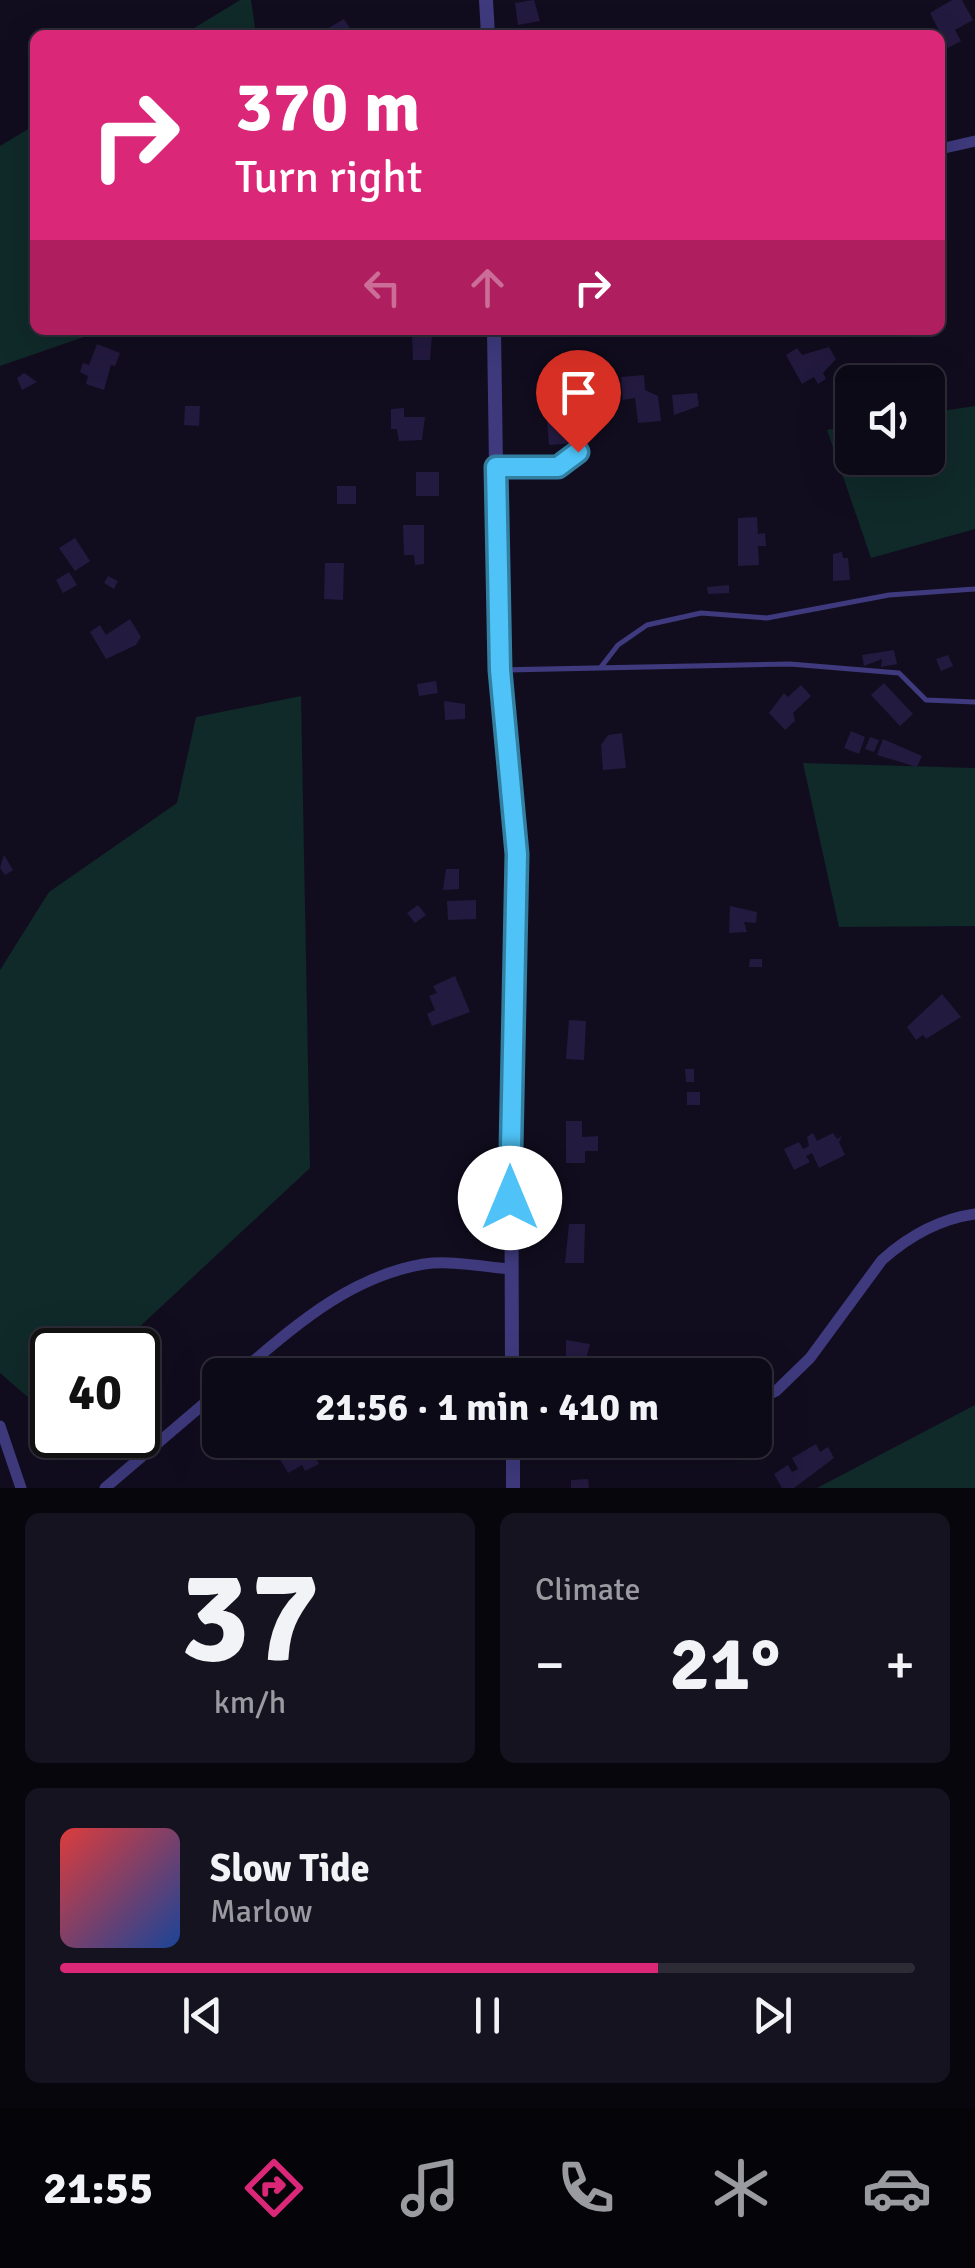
<!DOCTYPE html>
<html lang="en">
<head>
<meta charset="utf-8">
<style>
	body { margin:0; font-family:Signika,sans-serif; background:#161320; color:#f1f3f6; height:100vh; display:flex; flex-direction:column; font-size:38px; white-space:nowrap }
	* { box-sizing:border-box; margin:0 }
	p { font-size:32px; color:#9a9aa1 }
	.icon { flex:none; width:55px; height:55px; fill:none; stroke:currentColor; stroke-width:2; stroke-linecap:round; stroke-linejoin:round }
	.map { position:relative; height:1488px; overflow:hidden }
	.side { display:flex; flex-direction:column; gap:25px; padding:25px; background:#07060d; flex:1 }
	.side>* { flex:none }
	.hud { position:absolute; left:30px; top:30px; width:915px; height:305px; border-radius:15px; box-shadow:0 10px 40px #0002,0 0 0 2px #2d2b36; background:#db2777; color:#fff; overflow:hidden }
	.fabs { position:absolute; left:835px; top:365px; display:grid; gap:20px }
	.fabs a { display:grid; place-items:center; width:110px; height:110px; border-radius:15px; background:#0d0a17; box-shadow:0 10px 40px #0002,0 0 0 2px #2d2b36; font-size:50px }
	.speed { position:absolute; left:30px; top:1328px; display:flex; gap:20px; font-size:50px; font-weight:700; text-align:center }
	.speed>* { display:grid; place-content:center; width:130px; height:130px; border-radius:50%; background:#0d0a17; box-shadow:0 10px 40px #0002,0 0 0 2px #2d2b36; line-height:1 }
	.speed .limit { border:5px solid #111; border-radius:15px; background:#fff; color:#111 }
	.pin { position:absolute; display:grid; place-items:center; width:85px; height:85px; color:#fff; margin:-102px -42px; border-radius:50% 50% 50% 0; rotate:-45deg; box-shadow:0 0 10px #0007 }
	.pin .icon { rotate:45deg }
	.me { position:absolute; width:110px; margin:-55px; rotate:0deg; stroke-linejoin:round; filter:drop-shadow(0 0 8px #0008) }
	.turn { display:flex; align-items:center; gap:35px; height:210px; padding:0 40px; font-size:45px }
	.turn .icon { width:130px; height:130px; stroke-width:2.5 }
	.turn b { display:block; font-size:70px; line-height:85px }
	.lanes { display:flex; align-items:center; height:95px; padding:0 40px; background:#0003; justify-content:center; gap:50px; direction:ltr }
	.lanes .off { opacity:.35 }
	.big { font-size:75px; font-weight:700; line-height:1.1 }
	.side .tile { flex:1; display:flex; flex-direction:column; justify-content:center; gap:15px; min-width:0; padding:0 35px; border-radius:15px; background:#161320 }
	.side .dial { align-items:center; gap:0 }
	.dial b { font-size:130px; line-height:1 }
	.song { display:flex; align-items:center; gap:30px }
	.cover { width:120px; height:120px; border-radius:15px; background:linear-gradient(135deg,hsl(0 70% 55%),hsl(220 70% 35%)) }
	.played { height:10px; border-radius:5px; background:linear-gradient(90deg,#db2777 70%,#2d2b36 70%) }
	.keys { display:flex; justify-content:space-around; direction:ltr }
	.heat { display:flex; justify-content:space-between; align-items:center; font-size:55px; direction:ltr }
	.side .tiles { flex:1; display:grid; gap:25px; grid-template-columns:1fr 1fr }
	.tile:last-child { grid-column:span 2 }
	.trip { position:absolute; left:202px; top:1358px; width:570px; height:100px; border-radius:15px; background:#0d0a17; box-shadow:0 10px 40px #0002,0 0 0 2px #2d2b36; font-weight:700; line-height:100px; text-align:center }
	.tabs { display:flex; height:160px; justify-content:space-around; align-items:center; background:#050409; color:#9a9aa1 }
	.tabs .icon { width:70px; height:70px }
	.tabs .current { color:#db2777 }
	.tabs b { font-size:45px; color:#f1f3f6 }
	.map>svg:first-child { display:block }
	.green { fill:#102929 }
	.building { fill:#231a3f }
	.lines { fill:none; stroke-linecap:round; stroke-linejoin:round }
	.service { stroke:#3e3a7d; stroke-width:5 }
	.minor { stroke:#3e3a7d; stroke-width:11 }
	.tertiary { stroke:#3e3a7d; stroke-width:14 }
	.route-casing { stroke:#337fa1; stroke-width:25 }
	.route { stroke:#4fc3f7; stroke-width:18 }
</style>
</head>
<body>
<div class="map">
<svg width="975" height="1488" viewBox="0 0 975 1488">
	<rect width="100%" height="100%" fill="#110d1f"/>
	<path class="green" d="M240,0H251L256,35H183Z
		M35,125V330H104L0,366V146Z
		M975,406V529L871,558L827,430L852,425V458H928V413Z
		M301,696L310,1168L134,1332L155,1381L138,1397V1350H52V1418L0,1373V970L49,892L177,803L196,717Z
		M803,763L975,768V926L839,927Z
		M975,1405V1488H817Z"/>
	<path class="building" d="M534,0L540,21L518,25L515,3Z
		M952,0H962L973,20L955,30L961,41L948,48L930,13Z
		M344,19L351,30L343,35H317Z
		M637,28H654V35H637Z
		M432,334L430,360H413L412,335Z
		M97,344L120,353L115,366L111,365L104,390L86,384L88,376L80,372L83,363L89,365Z
		M829,347L836,359L823,373L826,379L818,384L814,377L802,384L786,355L797,348L802,355Z
		M24,373L37,382L22,390L17,378Z
		M644,375L645,390L658,396L661,421L638,423L635,398L623,400L621,377Z
		M697,393L699,406L674,415L672,395Z
		M185,406H200L199,426L184,425Z
		M404,408V417H425L422,440L399,441L397,429H391V409Z
		M570,409L573,443L549,445L547,421L553,420V410Z
		M416,472H439V496H416Z
		M337,486H356V504H337Z
		M757,517L758,534L765,533L766,546H758L759,565L738,566V518Z
		M403,525H424V564L415,565L414,555H404Z
		M75,538L90,561L75,571L59,548Z
		M842,552L843,558H848L850,580L833,581V554Z
		M325,563H344L343,600L324,599Z
		M69,572L77,585L63,593L56,580Z
		M108,576L118,581L114,589L104,583Z
		M729,585V593L708,594L707,587Z
		M130,619L141,637L136,645L106,659L90,632L100,625L106,635Z
		M894,650L897,664L881,667L882,659L864,666L862,655Z
		M948,655L953,666L941,671L936,659Z
		M436,681L438,693L419,696L417,684Z
		M884,683L913,714L900,726L871,695Z
		M801,685L811,696L793,713L795,721L785,730L769,713L784,693L788,697Z
		M444,701L465,704V719L445,720Z
		M851,731L865,737L859,754L844,748Z
		M622,733L626,768L603,770L601,745L608,735Z
		M870,737L879,740L874,752L865,749Z
		M883,739L922,756L917,767L877,755Z
		M4,855L13,870L5,875L0,868Z
		M446,869H459V889L443,890Z
		M476,900V919L448,920L447,901Z
		M418,905L426,915L415,923L407,913Z
		M730,906L757,912L756,923L744,922L747,932L729,933Z
		M750,959H762V967H749Z
		M455,976L470,1012L432,1026L427,1014L435,1010L429,996L437,993L433,986Z
		M942,994L961,1017L926,1039L923,1035L916,1040L907,1027Z
		M569,1020L586,1021L584,1060L566,1059Z
		M685,1069H694V1082H686Z
		M687,1092H700V1105H687Z
		M566,1121H582V1137L598,1136V1151H585V1163H566Z
		M813,1133L817,1141L833,1133L837,1139L842,1136L839,1142L845,1155L819,1168L812,1153L806,1156L810,1162L794,1170L784,1149L799,1142L803,1149L809,1146L807,1137Z
		M569,1224H585L584,1263H565Z
		M566,1340L590,1344L584,1366H566Z
		M305,1440H334L338,1446L316,1459L319,1464L305,1471L302,1465L288,1473L274,1449L286,1442L290,1449Z
		M816,1444L820,1452L828,1447L834,1458L794,1488H782L774,1474L788,1465L792,1472L798,1469L792,1458Z
		M588,1479L589,1488H571V1480Z"/>
	<g class="lines">
		<path class="service" d="M500,467C580,466 553,469 605,417
			M601,667L618,645L647,625L701,613L767,618L889,595L975,589
			M502,670L790,664L899,673L926,700L975,702"/>
		<path class="minor" d="M940,149L975,141
			M237,1375C294,1327 348,1277 424,1264C451,1260 484,1267 510,1269
			M755,1401L776,1391L810,1358L882,1260C909,1236 939,1219 975,1214
			M0,1426L21,1488
			M105,1488L220,1390"/>
		<path class="tertiary" d="M486,0L488,35
			M494,330L499,670L517,854L511,1057L512,1375
			M513,1488V1440"/>
	</g>
	<g class="lines">
		<g class="route-casing">
			<path id="route" d="M510,1198L517,854L500,670L496,467H558L578,452"/>
		</g>
		<use href="#route" class="route"/>
	</g>
</svg>
<div class="fabs">
<a><svg class="icon" aria-label="sound" viewBox="0 0 24 24"><path d="M4 9h4l5-4v14l-5-4H4zM17 9q2 3 0 6"/></svg></a>
</div>
<div class="speed"><div class="limit">40</div></div>
<div class="pin" style="left:578px;top:452px;background:#d93025"><svg class="icon" aria-label="arrive" viewBox="0 0 24 24"><path d="M6 21V4h12l-3 4 3 4H6"/></svg></div>
<svg class="me" style="left:510px;top:1198px" viewBox="-20 -20 40 40"><circle r="19" fill="#fff"/><path d="M0-13L10 11 0 6-10 11z" fill="#4fc3f7"/></svg>
<div class="trip">21:56 · 1 min · 410 m</div>
<div class="hud">
<div class="turn"><svg class="icon" aria-label="right" viewBox="0 0 24 24"><path d="M7 20v-9h11M14 6l5 5-5 5"/></svg><div><b>370 m</b>Turn right</div></div>
<div class="lanes"><svg class="icon off" aria-label="left" viewBox="0 0 24 24"><path d="M17 20v-9H6M10 6l-5 5 5 5"/></svg><svg class="icon off" aria-label="ahead" viewBox="0 0 24 24"><path d="M12 20V5M6 11l6-6 6 6"/></svg><svg class="icon" aria-label="right" viewBox="0 0 24 24"><path d="M7 20v-9h11M14 6l5 5-5 5"/></svg></div>
</div>
</div>
<section class="side">
<div class="tiles">
<div class="tile dial"><b>37</b><p>km/h</p></div>
<div class="tile"><p>Climate</p>
<div class="heat"><a>−</a><b class="big">21°</b><a>+</a></div>
</div>
<div class="tile">
<div class="song"><i class="cover"></i><div><b>Slow Tide</b><p>Marlow</p></div></div>
<div class="played"></div>
<div class="keys"><svg class="icon" aria-label="previous" viewBox="0 0 24 24"><path d="M18 5L8 12l10 7zM5 5v14"/></svg><svg class="icon" aria-label="pause" viewBox="0 0 24 24"><path d="M8 5v14M16 5v14"/></svg><svg class="icon" aria-label="next" viewBox="0 0 24 24"><path d="M6 5l10 7-10 7zM19 5v14"/></svg></div>
</div>
</div>
</section>
<nav class="tabs">
<b>21:55</b>
<svg class="icon current" aria-label="directions" viewBox="0 0 24 24"><path d="M12 3l9 9-9 9-9-9zM9 14v-3h6M13 9l2 2-2 2"/></svg>
<svg class="icon" aria-label="music" viewBox="0 0 24 24"><path d="M9 18V5l10-2v13"/><circle cx="6" cy="18" r="3"/><circle cx="16" cy="16" r="3"/></svg>
<svg class="icon" aria-label="phone" viewBox="0 0 24 24"><path d="M5 4h4l2 5-3 2q2 4 5 5l2-3 5 2v4C11 20 4 13 5 4z"/></svg>
<svg class="icon" aria-label="climate" viewBox="0 0 24 24"><path d="M12 3v18M4 7l16 10M4 17L20 7"/></svg>
<svg class="icon" aria-label="car" viewBox="0 0 24 24"><path d="M5 17H2v-5l4-1 3-4h7l3 4 3 1v5h-3M9 17h6M6 11h13"/><circle cx="7" cy="17" r="2"/><circle cx="17" cy="17" r="2"/></svg>
</nav>
</body>
</html>
